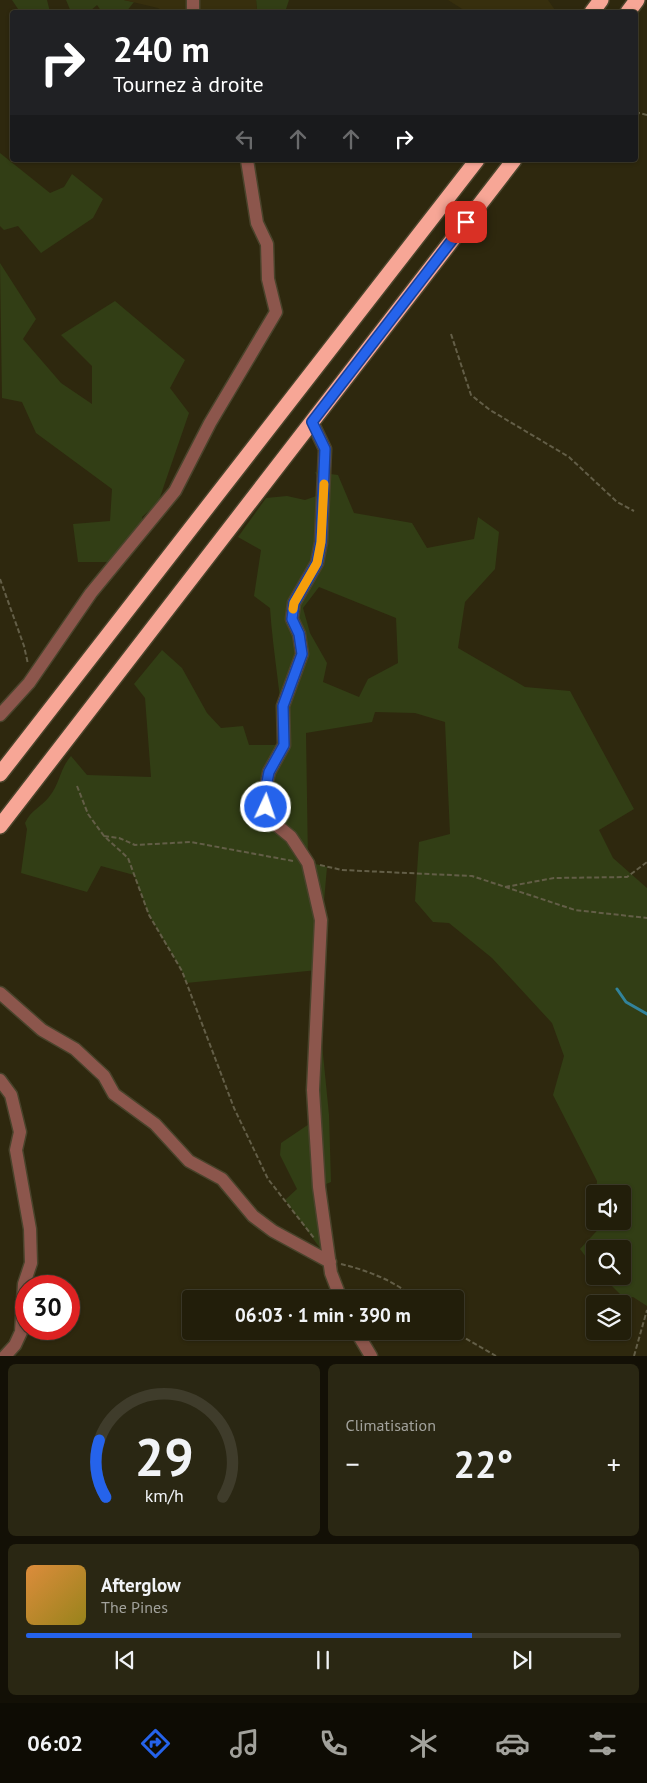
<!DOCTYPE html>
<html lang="fr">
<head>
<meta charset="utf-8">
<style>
	body { margin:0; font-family:"PT Sans",sans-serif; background:#2a2713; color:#f1f3f6; height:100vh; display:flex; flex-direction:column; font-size:19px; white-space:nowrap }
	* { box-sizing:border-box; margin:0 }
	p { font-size:16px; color:#a2a29c }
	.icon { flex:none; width:28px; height:28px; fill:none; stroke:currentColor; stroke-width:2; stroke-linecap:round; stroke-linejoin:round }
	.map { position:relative; height:1356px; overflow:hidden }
	.details { display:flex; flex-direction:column; gap:8px; padding:8px; background:#131006; flex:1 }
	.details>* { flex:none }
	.guide { position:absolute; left:10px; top:10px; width:628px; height:152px; border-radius:5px; box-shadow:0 1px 4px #0004,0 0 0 1px #3f3c2b; background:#202124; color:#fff; overflow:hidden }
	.tools { position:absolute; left:586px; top:1185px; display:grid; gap:10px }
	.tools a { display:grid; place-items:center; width:45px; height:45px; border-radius:5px; background:#221e0a; box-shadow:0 1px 4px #0004,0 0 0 1px #3f3c2b; font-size:25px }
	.speed { position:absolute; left:15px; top:1275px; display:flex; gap:10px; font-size:25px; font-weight:700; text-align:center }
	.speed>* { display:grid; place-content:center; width:65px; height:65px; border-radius:50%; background:#221e0a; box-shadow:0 1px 4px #0004,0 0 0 1px #3f3c2b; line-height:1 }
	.speed .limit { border:8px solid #d22; background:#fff; color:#111 }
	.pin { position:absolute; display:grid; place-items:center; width:42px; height:42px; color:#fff; margin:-21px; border-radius:10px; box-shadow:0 2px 8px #0006 }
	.me { position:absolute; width:55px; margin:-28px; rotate:3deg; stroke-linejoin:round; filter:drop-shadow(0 0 4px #0008) }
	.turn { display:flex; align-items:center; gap:18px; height:105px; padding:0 20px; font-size:22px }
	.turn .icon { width:65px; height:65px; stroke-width:2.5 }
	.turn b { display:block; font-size:35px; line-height:42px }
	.lanes { display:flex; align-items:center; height:48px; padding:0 20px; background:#0003; justify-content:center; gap:25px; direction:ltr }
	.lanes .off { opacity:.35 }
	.big { font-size:38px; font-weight:800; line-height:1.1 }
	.details .card { flex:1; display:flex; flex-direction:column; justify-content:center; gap:8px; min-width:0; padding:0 18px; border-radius:8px; background:#2a2713 }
	.details .dial { align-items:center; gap:0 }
	.dial svg { height:130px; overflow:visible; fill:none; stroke:#3f3c2b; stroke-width:7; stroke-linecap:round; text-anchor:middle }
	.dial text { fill:#f1f3f6; stroke:none }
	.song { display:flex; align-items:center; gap:15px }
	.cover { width:60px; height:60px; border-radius:8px; background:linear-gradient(135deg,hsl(30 70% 55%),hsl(50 70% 35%)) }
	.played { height:5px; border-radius:2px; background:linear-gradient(90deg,#2563eb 75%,#3f3c2b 75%) }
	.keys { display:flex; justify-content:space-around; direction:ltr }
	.heat { display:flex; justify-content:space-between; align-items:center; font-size:28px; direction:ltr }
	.details .tiles { flex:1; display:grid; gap:8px; grid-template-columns:1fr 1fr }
	.card:last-child { grid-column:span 2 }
	.trip { position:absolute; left:182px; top:1290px; width:282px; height:50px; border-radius:5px; background:#221e0a; box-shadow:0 1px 4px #0004,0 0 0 1px #3f3c2b; font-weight:800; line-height:50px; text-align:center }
	.tabs { display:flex; height:80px; justify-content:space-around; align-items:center; background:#0e0c04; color:#a2a29c }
	.tabs .icon { width:35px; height:35px }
	.tabs .current { color:#2563eb }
	.tabs b { font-size:22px; color:#f1f3f6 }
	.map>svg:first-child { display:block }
	.green { fill:#323e15; fill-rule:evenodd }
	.sand { fill:#372f0e }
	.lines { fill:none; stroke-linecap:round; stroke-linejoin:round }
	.stream { stroke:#32839b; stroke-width:3 }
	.minor-casing { stroke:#49432b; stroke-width:15 }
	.highway-casing { stroke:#49432b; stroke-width:18 }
	.path { stroke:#635e47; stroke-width:2; stroke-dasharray:5 2.5; stroke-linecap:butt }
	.minor { stroke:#8c564c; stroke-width:12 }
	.highway { stroke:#f7a696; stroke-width:15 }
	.route-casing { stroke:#184099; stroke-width:12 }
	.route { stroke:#2563eb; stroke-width:9 }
	.slow { stroke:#f59e0b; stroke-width:9 }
</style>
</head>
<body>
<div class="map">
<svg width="647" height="1356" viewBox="0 0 647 1356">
	<rect width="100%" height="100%" fill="#2e280e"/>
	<path class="green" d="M12,0H47L50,12H20Z
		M66,0H124L134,2L126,12H102L97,5L89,12H71Z
		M256,0H289L285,12H257Z
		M0,153L50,193L64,187L72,174L103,199L93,218L41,253L18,226L4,230L0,226Z
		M0,263L36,319L23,339L61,383L92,404V366L61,335L115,301L185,360L170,388L189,413L158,503L142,517L146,536L122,544L117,562H78L73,524L110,521L112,489L36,433L22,402L2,398Z
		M315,472L338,475L354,513L412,523L427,548L474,539L478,517L499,532L495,569L465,602L458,648L525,687L570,691L634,809L599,830L613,858L647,888V1306L633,1297L625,1299L602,1276H622V1249H595V1269L580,1249L606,1221H622V1194H596L597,1181L553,1095L564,1056L552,1023L492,958L449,923L433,922L415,901L419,842L450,834L445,722L415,713L375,712L372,722L306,733L308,862L327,867L318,970L186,983L182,971L149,915L134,875L101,866L87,892L21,873L27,829L25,823C31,810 41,807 49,797C60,784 60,768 71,756L87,775L151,777L145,698L134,684L162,650L182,668L207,713L221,728L243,726L249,745H284C282,699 273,654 270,608L254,596L261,550L238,537L266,498L287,496L305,500L325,493ZM319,587L396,618L398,663L368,679L359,697L323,682L327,663L310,633L303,608Z
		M315,1044H322L329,1115L331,1182L319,1187L330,1262L285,1200L297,1189L280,1155L281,1143L315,1120Z"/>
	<path class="sand" d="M124,0H256L257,12H164L158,8Z
		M448,0H548L555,10L554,12H467Z"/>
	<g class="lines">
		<path class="stream" d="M617,989L626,1002L647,1014"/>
		<g class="minor-casing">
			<path id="minor" d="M193,12V0
				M312,422L325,449L321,542L317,563L294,603L292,619L299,634L302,654L283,706L284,745L269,772L264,797L268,818L291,837L308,863L321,920L313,1090L319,1187L331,1273L341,1299
				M0,715L29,683L91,593L175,491L210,423L276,312L268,279L267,244L257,223L247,160
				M0,993L42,1030L75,1049L104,1076L114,1094L155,1124L189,1161L222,1179L253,1216L273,1231L330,1262
				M0,1080L11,1095L20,1132L16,1150L30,1229L31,1263L24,1284L21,1332L15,1345L5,1356
				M356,1331L371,1356"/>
		</g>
		<g class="highway-casing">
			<path id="highway" d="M592,12L601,0
				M628,12L637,0
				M0,774L477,160
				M0,826L514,160"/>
		</g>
		<path class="path" d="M635,112L647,115
			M451,334L471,395L490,410L569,457L617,502L634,511
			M0,579L24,646L28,664
			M77,786L88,814L104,836L128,858L149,915L182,971L234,1108L268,1179L314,1238
			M104,836L119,838L135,845L191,842L293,861
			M320,865L342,870L472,876L575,910L647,918
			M505,887L554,878L627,877L647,862
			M341,1264C366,1270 396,1281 415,1299
			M453,1331L496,1356
			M634,1356L647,1310"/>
		<use href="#minor" class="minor"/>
		<use href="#highway" class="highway"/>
	</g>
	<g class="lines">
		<g class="route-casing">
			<path id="route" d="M266,807L264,797L269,772L284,745L283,706L302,654L299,634L292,619L294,603L317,563L321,542L325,449L312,422L466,222"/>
		</g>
		<use href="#route" class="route"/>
		<path class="slow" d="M293,609L294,603L317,563L321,542L324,484"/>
	</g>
</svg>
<div class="tools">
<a><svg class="icon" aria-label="sound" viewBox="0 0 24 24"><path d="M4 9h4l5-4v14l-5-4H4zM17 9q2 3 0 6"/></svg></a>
<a><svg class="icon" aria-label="search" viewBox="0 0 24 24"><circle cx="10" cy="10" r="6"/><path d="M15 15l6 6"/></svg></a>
<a><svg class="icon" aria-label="layers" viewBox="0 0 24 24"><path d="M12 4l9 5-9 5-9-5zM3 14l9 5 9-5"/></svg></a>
</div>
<div class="speed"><div class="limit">30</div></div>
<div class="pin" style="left:466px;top:222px;background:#d93025"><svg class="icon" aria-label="arrive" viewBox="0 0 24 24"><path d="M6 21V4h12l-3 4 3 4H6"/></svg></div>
<svg class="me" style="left:266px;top:807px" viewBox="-20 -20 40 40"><circle r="17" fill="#2563eb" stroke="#fff" stroke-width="3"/><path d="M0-11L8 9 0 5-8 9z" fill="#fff"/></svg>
<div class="trip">06:03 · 1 min · 390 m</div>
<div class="guide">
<div class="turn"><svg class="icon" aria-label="right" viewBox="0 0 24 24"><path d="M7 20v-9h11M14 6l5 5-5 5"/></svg><div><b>240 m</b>Tournez à droite</div></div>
<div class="lanes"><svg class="icon off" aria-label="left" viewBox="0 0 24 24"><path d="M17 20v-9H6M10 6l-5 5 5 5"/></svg><svg class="icon off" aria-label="ahead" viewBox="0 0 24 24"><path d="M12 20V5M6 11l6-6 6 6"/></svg><svg class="icon off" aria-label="ahead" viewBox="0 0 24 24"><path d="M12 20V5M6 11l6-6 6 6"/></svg><svg class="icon" aria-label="right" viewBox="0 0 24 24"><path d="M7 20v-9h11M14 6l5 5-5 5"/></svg></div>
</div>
</div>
<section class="details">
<div class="tiles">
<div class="card dial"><svg viewBox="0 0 100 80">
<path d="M14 69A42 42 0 1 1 86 69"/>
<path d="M14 69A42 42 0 0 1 10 34" stroke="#2563eb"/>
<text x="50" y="56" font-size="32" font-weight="700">29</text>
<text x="50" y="72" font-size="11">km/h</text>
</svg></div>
<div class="card"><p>Climatisation</p>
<div class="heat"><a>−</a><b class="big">22°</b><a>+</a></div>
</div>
<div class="card">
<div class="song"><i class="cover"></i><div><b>Afterglow</b><p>The Pines</p></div></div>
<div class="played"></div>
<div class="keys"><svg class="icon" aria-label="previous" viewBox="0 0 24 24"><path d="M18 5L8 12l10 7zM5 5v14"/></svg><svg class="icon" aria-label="pause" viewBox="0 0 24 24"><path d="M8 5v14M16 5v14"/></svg><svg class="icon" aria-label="next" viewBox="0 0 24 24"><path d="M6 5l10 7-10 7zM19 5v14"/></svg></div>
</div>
</div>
</section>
<nav class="tabs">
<b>06:02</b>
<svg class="icon current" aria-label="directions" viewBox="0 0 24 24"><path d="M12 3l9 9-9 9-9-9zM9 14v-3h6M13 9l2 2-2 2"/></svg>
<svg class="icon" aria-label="music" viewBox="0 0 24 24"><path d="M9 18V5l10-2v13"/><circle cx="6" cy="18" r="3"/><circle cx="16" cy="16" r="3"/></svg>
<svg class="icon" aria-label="phone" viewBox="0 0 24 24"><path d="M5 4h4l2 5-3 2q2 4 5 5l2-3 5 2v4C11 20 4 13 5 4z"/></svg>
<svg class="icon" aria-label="climate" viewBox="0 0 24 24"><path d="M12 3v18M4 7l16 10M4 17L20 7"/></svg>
<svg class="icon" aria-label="car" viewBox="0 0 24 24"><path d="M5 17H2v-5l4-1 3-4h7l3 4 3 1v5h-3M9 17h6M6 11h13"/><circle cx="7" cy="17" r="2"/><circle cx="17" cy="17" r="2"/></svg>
<svg class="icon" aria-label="filters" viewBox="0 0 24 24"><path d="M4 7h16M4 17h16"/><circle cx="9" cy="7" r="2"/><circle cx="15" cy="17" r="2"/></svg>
</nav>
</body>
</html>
